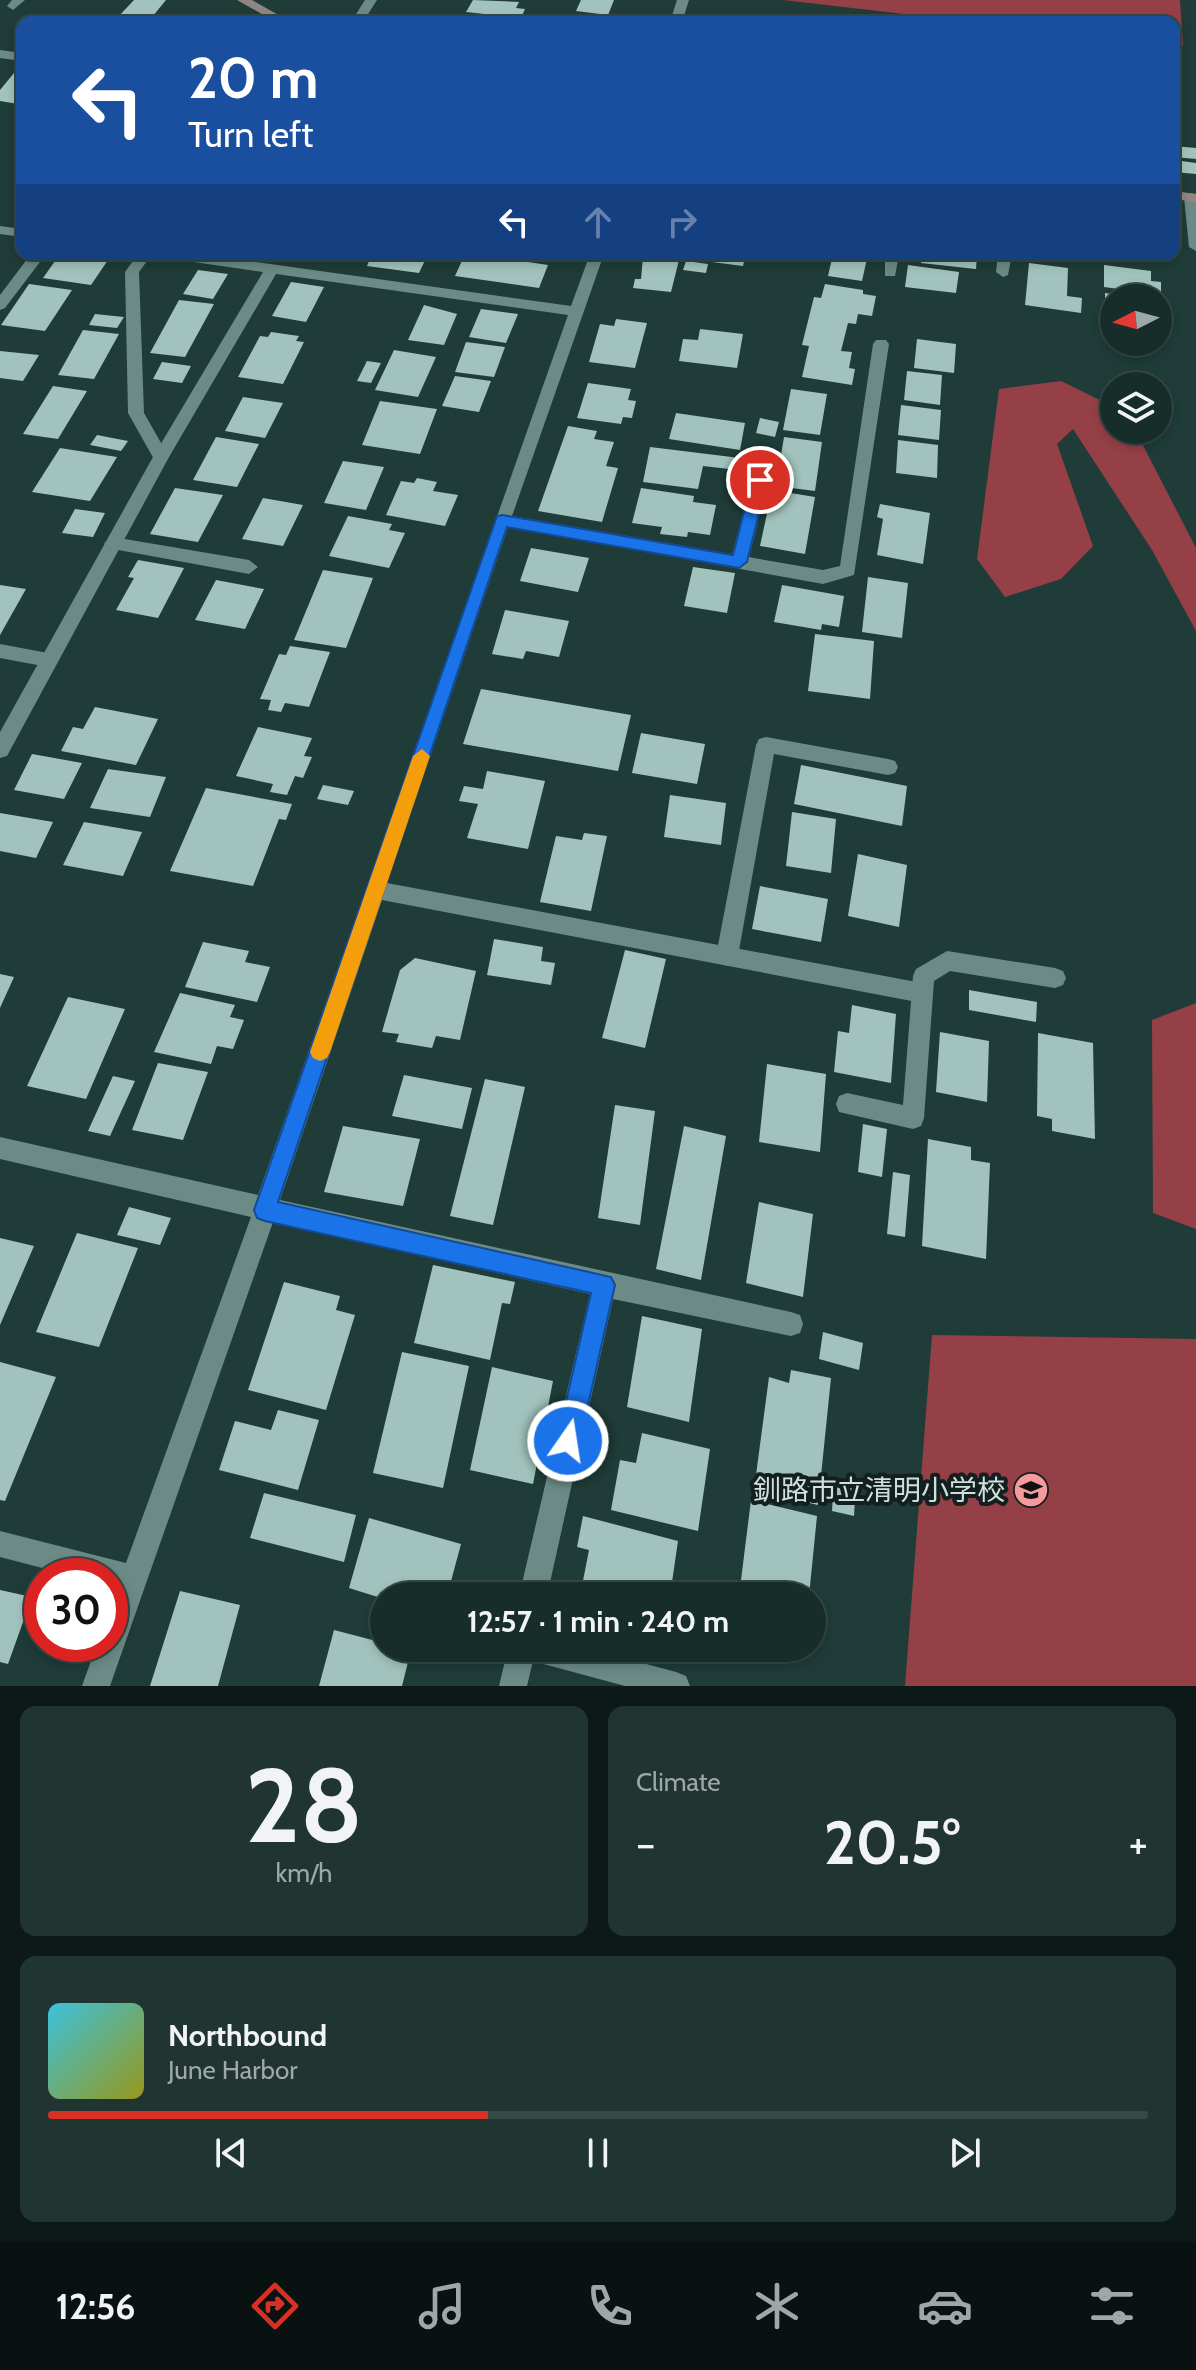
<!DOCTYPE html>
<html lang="en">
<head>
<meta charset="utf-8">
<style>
	body { margin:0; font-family:Cabin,"Noto Sans JP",sans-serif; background:#203532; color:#f1f3f6; height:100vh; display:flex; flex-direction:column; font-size:30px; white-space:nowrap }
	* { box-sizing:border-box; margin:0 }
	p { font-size:26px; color:#9ea8a8 }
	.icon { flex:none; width:44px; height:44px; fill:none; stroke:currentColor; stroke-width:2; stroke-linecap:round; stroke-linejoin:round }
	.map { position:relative; height:1686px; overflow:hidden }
	.panel { display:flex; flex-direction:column; gap:20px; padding:20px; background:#0d1917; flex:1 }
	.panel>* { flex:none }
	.guide { position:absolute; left:16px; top:16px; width:1164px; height:244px; border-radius:16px; box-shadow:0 4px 12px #0003,0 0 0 2px #364947; background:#1a4fa0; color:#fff; overflow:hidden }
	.needle { width:52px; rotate:264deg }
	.tools { position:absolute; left:1100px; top:284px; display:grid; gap:16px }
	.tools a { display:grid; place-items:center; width:72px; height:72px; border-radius:50%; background:#172d2a; box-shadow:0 4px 12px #0003,0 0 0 2px #364947; font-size:40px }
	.speed { position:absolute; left:24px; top:1558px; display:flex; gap:16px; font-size:40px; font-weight:700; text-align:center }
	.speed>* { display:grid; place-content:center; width:104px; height:104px; border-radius:50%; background:#172d2a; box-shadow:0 4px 12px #0003,0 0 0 2px #364947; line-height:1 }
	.speed .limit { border:12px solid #d22; background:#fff; color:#111 }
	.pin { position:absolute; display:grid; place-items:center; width:68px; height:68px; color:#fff; margin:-34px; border:4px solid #fff; border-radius:50%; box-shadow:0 2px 8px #0007 }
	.me { position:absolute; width:88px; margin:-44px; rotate:13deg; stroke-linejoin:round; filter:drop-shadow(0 0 6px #0008) }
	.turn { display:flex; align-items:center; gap:28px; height:168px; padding:0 40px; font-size:36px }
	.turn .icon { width:104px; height:104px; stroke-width:2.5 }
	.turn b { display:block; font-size:56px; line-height:68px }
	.lanes { display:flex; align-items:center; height:76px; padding:0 40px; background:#0003; justify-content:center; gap:40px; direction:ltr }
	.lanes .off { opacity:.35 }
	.big { font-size:60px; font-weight:700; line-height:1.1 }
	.panel .card { flex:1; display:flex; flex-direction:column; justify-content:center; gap:12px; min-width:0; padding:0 28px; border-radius:16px; background:#203532 }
	.panel .dial { align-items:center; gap:0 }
	.dial b { font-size:104px; line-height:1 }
	.song { display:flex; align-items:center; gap:24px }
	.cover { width:96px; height:96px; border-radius:12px; background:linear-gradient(135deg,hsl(190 70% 55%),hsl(60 70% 35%)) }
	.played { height:8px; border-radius:4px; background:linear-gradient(90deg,#d93025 40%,#364947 40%) }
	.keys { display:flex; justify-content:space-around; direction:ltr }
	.heat { display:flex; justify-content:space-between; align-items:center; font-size:44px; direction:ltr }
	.panel .tiles { flex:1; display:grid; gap:20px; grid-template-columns:1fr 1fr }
	.card:last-child { grid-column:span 2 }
	.trip { position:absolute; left:370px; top:1582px; width:456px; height:80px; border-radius:40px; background:#172d2a; box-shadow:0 4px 12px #0003,0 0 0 2px #364947; font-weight:700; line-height:80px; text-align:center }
	.dock { display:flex; height:128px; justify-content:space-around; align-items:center; background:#091211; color:#9ea8a8 }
	.dock .icon { width:56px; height:56px }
	.dock .selected { color:#d93025 }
	.dock b { font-size:36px; color:#f1f3f6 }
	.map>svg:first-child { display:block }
	.green { fill:#954046 }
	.building { fill:#a2c3bd }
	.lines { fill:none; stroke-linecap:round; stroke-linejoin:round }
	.lane { fill:#6c8b86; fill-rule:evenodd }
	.street { fill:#6c8b86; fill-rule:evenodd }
	.secondary { fill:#928583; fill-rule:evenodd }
	.route { fill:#1a73e8; stroke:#114b97; stroke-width:2 }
	.slow { fill:#f59e0b }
	.labels { text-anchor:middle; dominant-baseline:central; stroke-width:8; stroke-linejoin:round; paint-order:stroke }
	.near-poi-label { font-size:28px; fill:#cfdfdc; stroke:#14201f; text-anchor:end }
</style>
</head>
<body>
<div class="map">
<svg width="1196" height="1686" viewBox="0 0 1196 1686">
	<rect width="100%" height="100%" fill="#1f3c38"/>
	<path class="green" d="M783,0H1180L1183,46L1174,45V22H973Z
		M1061,381L1114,407V430H1135L1196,548V631L1152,550L1073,429L1057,444L1093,546L1061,579L1005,597L977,559L999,389Z
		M1196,1003V1229L1153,1213L1152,1020Z
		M932,1335L1196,1339V1686H905Z"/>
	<path class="building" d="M134,0H166L148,22L118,17Z
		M473,0L519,2L516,8L525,9L521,18L466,12Z
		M581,0H614L608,15L576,11Z
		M44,15L78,18L75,22H38Z
		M14,73L22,74V99L18,104L0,101V90Z
		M1174,146L1196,148V159L1174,157Z
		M1174,160L1196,163V174L1174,172Z
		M60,254H65L108,260L91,285L43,278Z
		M372,254H428L419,273L367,266Z
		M465,254H510L508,259L548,265L539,288L455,276Z
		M714,254H762L761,259L745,257L743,266L712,262Z
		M833,254H868L862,281L828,276Z
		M922,254H977L976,269L921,263Z
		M1102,254H1151V262L1101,256Z
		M643,257L679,260L671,292L633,288L635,279H641Z
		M686,261L708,264L706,273L683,270Z
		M1029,263L1068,268L1067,296L1082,298L1081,313L1025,305Z
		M908,265L959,272L956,293L905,287Z
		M1104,265L1151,271V281L1161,282V295L1104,287Z
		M198,270L228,274L213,299L183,294Z
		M291,282L324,287L306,322L272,316Z
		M29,284L72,290L45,331L1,325Z
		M825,284L863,290V294L876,296L872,316L858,314L856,324L848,323L841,351L852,352L849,368L855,369L852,385L802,377L809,346L802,345L814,297L821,298Z
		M1105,293L1127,296L1114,298V319L1105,317Z
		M179,300L214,304L185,357L150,353Z
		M424,305L457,314L444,345L408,340Z
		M481,309L518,314L506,343L469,337Z
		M95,314L124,317L117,328L89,325Z
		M616,319L647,323L635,368L589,362L600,324L614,326Z
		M700,329L743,334L737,368L679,361L683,339L698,340Z
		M83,330L119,334L94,379L58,375Z
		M271,332L299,336L296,341L304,342L283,384L238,377L260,336L268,337Z
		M917,339L956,344L954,373L914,368Z
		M466,342L505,347L494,377L455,372Z
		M394,350L436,357L418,397L375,390Z
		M0,351L39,355L23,381L0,378Z
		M367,361L381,363L371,383L357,381Z
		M162,362L191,366L182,383L153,379Z
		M907,371L942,375L940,405L904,400Z
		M455,376L491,381L479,412L442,406Z
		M588,383L631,389L628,400L636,401L632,418L623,417L621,424L577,418Z
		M53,386L87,391L58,439L23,434Z
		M791,389L827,394L820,435L783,430Z
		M243,397L283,403L265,438L225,431Z
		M380,401L437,409L420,454L362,445Z
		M901,405L941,410L939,440L898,435Z
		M676,413L745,423L740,450L669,439Z
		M760,418L779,422L775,437L756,433Z
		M568,426L597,431L594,439L614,442L606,466L618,468L602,522L538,511Z
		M97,435L128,441L121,451L90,445Z
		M216,437L259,444L237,487L193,480Z
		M784,437L822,442L815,491L776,486Z
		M898,440L938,445L937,478L896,473Z
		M650,447L740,458L738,470L703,466L698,489L643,482Z
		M60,448L117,457L90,501L32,492Z
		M343,461L384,467L366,510L324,503Z
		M417,478L437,482L433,491L458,495L445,526L386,515L401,481L414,483Z
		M175,488L223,495L198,542L150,534Z
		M641,488L694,496L693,502L716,505L710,535L688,532L687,537L660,534L662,527L632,523Z
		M772,490L815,497L805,554L760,546Z
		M263,498L303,505L283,546L242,539Z
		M880,504L930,513L923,564L877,555L883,519L877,517Z
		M75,509L105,513L93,537L62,533Z
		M348,516L392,524L389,530L405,533L389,568L329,556Z
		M531,548L589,558L578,592L520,581Z
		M138,560L184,568L158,618L116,610L134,578L128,577Z
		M693,567L735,573L727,613L684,606Z
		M323,570L373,578L346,648L294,640Z
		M868,577L908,583L902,638L862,632Z
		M216,580L264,589L245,629L195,620Z
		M0,585L26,589L0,635Z
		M782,585L844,596L839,627L822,624L821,630L774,622Z
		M505,610L569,621L559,657L526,651L523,659L492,654Z
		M815,634L874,641L870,699L808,691Z
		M290,646L330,652L309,707L285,703L281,712L268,710L271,700L260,699L279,654L286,655Z
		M481,689L631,715L618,771L463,744Z
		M95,707L158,719L136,765L61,751L73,727L83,729Z
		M258,727L312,738L304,756L312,757L303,778L295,776L287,795L270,792L273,784L236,776Z
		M641,733L705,744L697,784L632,773Z
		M32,754L82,763L64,799L14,790Z
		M801,765L907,786L902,826L794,804Z
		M108,769L166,777L150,817L90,808Z
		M487,771L545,781L528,849L467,838L478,804L459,801L464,786L483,789Z
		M323,785L354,791L348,805L317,799Z
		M206,788L292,804L286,820L279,819L253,886L170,871Z
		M670,795L726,803L721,845L664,837Z
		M792,812L836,819L831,873L786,866Z
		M0,813L53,822L36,858L0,851Z
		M84,822L142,832L123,876L63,865Z
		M584,833L607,836L591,911L540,902L556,836L582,840Z
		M858,854L907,865L899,927L848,916Z
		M760,886L828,899L821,942L752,929Z
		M494,939L543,947L541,961L555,963L551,985L487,975Z
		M203,942L249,951L245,962L270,967L257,1002L185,987Z
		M625,950L666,959L645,1048L602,1038Z
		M415,958L476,971L460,1040L436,1036L432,1048L396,1042L399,1034L382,1032L400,970Z
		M0,974L14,977L0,1008Z
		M969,990L1037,1002L1036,1022L969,1010Z
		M180,993L235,1005L230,1017L244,1020L233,1049L217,1046L211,1064L154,1052Z
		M68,997L125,1009L86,1099L27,1086Z
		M852,1005L896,1014L891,1083L834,1072L838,1031L849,1033Z
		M940,1032L989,1041L987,1102L936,1092Z
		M1038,1033L1093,1043L1095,1139L1052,1131V1119L1037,1116Z
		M158,1063L208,1072L183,1140L132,1130Z
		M767,1064L826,1074L820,1152L759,1142Z
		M404,1075L472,1088L462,1129L392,1116Z
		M113,1076L135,1081L110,1136L88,1131Z
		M485,1079L525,1087L493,1225L450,1216Z
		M615,1105L655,1111L640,1225L598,1218Z
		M863,1124L887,1129L882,1177L858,1172Z
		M343,1126L420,1139L403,1206L324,1192Z
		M684,1126L726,1136L701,1280L656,1269Z
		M928,1139L971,1147V1160L990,1163L986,1259L922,1246Z
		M893,1172L910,1175L905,1237L887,1234Z
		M759,1202L813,1214L803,1297L746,1283Z
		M129,1207L171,1218L160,1245L117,1235Z
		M77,1233L138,1248L99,1347L36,1332Z
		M0,1238L34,1246L0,1325Z
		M433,1265L515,1282L510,1304L502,1303L490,1360L414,1343Z
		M284,1282L340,1296L336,1310L355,1315L326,1410L248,1390Z
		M642,1316L702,1329L689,1422L627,1407Z
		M823,1332L863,1343L859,1370L819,1359Z
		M402,1352L469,1366L443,1488L373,1473Z
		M0,1362L56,1377L5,1501L0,1500Z
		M492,1367L553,1381L533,1484L470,1470Z
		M791,1370L831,1378L818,1505L754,1490L769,1377L789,1383Z
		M278,1410L319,1420L298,1490L219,1470L235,1421L271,1430Z
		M642,1433L710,1449L698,1531L611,1510L620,1460L636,1463Z
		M834,1478L856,1482L854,1516L832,1511Z
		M264,1493L356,1515L344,1562L250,1538Z
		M751,1500L817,1516L809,1596H739Z
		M583,1516L678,1541L670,1596H580L589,1550L577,1547Z
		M369,1518L461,1544L447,1596H384V1599L349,1588Z
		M0,1590L32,1597L8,1664L0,1662Z
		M180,1591L240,1605L218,1686H150Z
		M334,1630L384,1643V1648L411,1650L402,1686H319Z"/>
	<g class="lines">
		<path class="lane" d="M12,0H25L13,10L7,6Z
			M1191,193L1196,194V251L1189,247L1184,197Z
			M31,254H46L5,308L0,310V295Z
			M138,254H152L139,272L144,413L169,457L161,463L155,461L128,413L125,272Z
			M885,254H899L895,276H885Z
			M998,254H1012L1008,275L1003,277L996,272Z
			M760,474L768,480L748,562L739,568L730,562L752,480Z
			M113,537L249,560L258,567L249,574L113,549L104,543Z
			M0,644L48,653L57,660L48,667L0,658Z
			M766,737L888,759L895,761L898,767L895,773L888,775L774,754L738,956L734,963L727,966L720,963L716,956L756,745L759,739Z
			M947,951L1055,968L1063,971L1066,978L1063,985L1055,988L950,971L934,981L924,1118L921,1126L913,1129L839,1112L836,1104L839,1096L847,1093L903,1105L913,976L916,969Z
			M522,1648H587L676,1672L686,1676L690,1686H625L536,1662L526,1658Z"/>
		<path class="street" d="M365,0H377L363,22H351Z
			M677,0H689L682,22H670Z
			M0,50L22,53V61L0,58Z
			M0,226L22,229V237L0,234Z
			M159,254H198L571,306L590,254H604L512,516L823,570L840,566L873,344L876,340H886L889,344L854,575L823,584L508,527L387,883L922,983L930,986L933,993L930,1000L922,1003L382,900L280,1200L791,1312L800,1315L803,1324L800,1333L791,1336L613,1299L547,1596H519L590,1294L273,1222L110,1686H82L97,1644H110V1608L118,1587L110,1585V1576H73L0,1557V1531L126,1563L251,1217L0,1159V1137L258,1195L568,315L276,274L169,457L7,756L0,758V732L153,457L263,272L166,258Z
			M508,1648H536L527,1686H499Z"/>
		<path class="secondary" d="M237,0H252L291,22H276Z
			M1174,191L1196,194V202L1174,199Z"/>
	</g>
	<path class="route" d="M760,475L767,480L747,562L739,568L507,527L278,1202L611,1277L615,1285L580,1441L577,1449L568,1452L560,1449L557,1441L591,1293L265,1221L257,1218L254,1210L497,516L502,515L733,555L752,480Z"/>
	<path class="slow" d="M422,749L430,756L330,1052L327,1058L320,1061L313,1058L310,1052L413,756Z"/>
	<defs>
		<g id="school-disc" transform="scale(1.8)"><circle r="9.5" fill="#f59b9d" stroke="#14201f"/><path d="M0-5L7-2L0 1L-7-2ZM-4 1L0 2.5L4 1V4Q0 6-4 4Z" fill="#111"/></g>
	</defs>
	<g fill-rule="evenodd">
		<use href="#school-disc" x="1031" y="1490"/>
	</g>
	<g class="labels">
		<g class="near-poi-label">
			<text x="1005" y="1490">釧路市立清明小学校</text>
		</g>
	</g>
</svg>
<div class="tools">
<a><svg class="needle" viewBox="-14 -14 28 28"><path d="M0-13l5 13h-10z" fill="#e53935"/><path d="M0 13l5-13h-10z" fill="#9ea8a8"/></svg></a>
<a><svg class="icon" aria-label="layers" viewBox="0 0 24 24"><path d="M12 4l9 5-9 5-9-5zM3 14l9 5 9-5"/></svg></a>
</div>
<div class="speed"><div class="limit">30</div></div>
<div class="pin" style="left:760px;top:480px;background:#d93025"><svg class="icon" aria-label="arrive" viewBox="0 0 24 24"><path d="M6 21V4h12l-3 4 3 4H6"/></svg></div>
<svg class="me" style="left:568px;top:1441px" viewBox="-20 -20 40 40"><circle r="17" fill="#1a73e8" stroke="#fff" stroke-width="3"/><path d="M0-11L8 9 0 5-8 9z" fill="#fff"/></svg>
<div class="trip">12:57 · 1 min · 240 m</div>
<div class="guide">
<div class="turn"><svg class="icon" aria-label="left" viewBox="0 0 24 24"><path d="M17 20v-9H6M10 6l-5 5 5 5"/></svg><div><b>20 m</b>Turn left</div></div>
<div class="lanes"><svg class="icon" aria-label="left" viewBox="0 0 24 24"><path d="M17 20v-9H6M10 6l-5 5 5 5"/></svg><svg class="icon off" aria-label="ahead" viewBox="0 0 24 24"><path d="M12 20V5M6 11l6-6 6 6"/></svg><svg class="icon off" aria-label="right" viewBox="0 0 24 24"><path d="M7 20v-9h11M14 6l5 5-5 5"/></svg></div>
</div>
</div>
<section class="panel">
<div class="tiles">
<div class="card dial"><b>28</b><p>km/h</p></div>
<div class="card"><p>Climate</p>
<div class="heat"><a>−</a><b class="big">20.5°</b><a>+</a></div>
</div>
<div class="card">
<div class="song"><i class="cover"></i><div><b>Northbound</b><p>June Harbor</p></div></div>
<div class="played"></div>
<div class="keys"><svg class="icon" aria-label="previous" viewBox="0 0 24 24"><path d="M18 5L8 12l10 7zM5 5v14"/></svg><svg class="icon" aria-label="pause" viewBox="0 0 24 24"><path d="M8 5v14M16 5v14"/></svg><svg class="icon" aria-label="next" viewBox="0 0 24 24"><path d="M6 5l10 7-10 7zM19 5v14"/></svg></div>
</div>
</div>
</section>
<nav class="dock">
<b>12:56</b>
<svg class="icon selected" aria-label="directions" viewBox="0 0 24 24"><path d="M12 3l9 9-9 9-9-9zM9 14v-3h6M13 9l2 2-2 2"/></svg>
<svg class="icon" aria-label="music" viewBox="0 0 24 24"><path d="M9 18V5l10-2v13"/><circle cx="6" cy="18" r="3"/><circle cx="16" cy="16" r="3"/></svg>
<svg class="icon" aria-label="phone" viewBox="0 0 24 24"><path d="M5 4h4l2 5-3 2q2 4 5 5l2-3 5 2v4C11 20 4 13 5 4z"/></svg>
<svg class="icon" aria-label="climate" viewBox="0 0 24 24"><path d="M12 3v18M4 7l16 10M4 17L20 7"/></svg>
<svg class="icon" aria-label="car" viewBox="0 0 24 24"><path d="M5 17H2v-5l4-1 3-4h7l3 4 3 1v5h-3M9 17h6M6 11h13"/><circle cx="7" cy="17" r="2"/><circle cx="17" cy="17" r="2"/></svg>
<svg class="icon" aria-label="filters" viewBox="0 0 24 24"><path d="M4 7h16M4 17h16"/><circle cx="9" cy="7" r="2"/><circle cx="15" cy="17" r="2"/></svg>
</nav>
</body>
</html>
